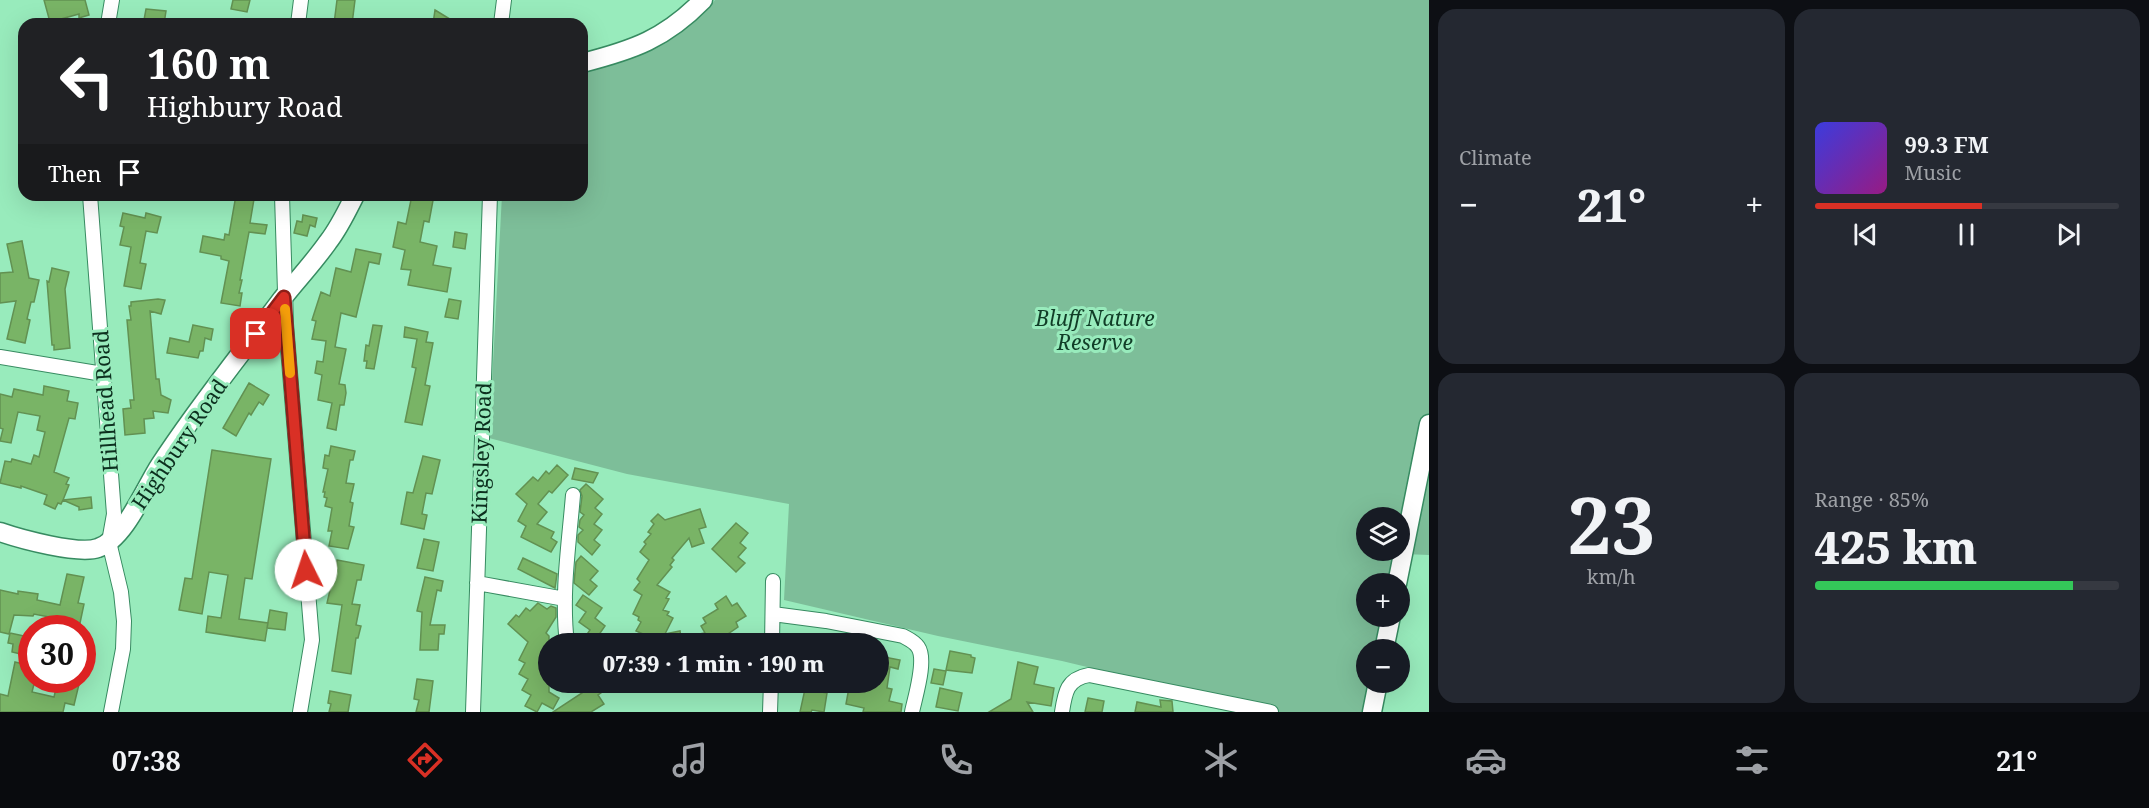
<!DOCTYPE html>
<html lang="en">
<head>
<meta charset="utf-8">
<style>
	body { margin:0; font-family:"Noto Serif",serif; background:#242831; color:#f1f3f6; height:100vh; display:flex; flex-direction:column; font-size:22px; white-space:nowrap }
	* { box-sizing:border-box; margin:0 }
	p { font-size:20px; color:#9ea1a6 }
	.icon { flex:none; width:33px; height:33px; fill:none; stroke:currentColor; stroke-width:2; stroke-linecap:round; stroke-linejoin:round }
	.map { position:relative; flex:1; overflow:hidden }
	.side { display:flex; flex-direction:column; gap:9px; padding:9px; background:#0d0f14; width:720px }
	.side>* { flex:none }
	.guide { position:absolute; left:18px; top:18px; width:570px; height:183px; border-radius:18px; box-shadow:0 6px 24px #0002; background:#202124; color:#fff; overflow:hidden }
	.controls { position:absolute; left:1356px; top:507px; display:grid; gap:12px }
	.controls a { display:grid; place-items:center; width:54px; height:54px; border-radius:50%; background:#171b24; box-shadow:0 6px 24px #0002; font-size:30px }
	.speed { position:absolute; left:18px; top:615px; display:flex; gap:12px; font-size:30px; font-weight:700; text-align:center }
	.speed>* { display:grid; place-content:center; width:78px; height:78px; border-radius:50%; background:#171b24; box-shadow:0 6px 24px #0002; line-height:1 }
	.speed .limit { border:9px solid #d22; background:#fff; color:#111 }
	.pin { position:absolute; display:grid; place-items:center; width:51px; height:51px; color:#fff; margin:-26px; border-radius:12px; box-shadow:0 3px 9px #0006 }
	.me { position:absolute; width:66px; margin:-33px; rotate:356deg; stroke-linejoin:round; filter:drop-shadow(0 0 4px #0008) }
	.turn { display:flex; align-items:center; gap:21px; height:126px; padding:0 30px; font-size:27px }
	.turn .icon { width:78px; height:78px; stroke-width:2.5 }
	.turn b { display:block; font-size:42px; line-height:51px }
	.then { display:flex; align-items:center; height:57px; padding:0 30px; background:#0003; gap:12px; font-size:22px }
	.big { font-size:45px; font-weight:800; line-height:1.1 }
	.side .tile { flex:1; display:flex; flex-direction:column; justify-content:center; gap:9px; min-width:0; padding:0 21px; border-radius:18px; background:#242831 }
	.side .dial { align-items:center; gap:0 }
	.dial b { font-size:78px; line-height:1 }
	.song { display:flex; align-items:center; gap:18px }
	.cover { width:72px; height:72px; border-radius:9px; background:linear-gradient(135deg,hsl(240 70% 55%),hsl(310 70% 35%)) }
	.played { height:6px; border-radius:3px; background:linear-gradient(90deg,#d93025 55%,#363941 55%) }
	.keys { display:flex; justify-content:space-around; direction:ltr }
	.heat { display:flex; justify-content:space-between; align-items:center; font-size:33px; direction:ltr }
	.charge { height:9px; border-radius:4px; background:linear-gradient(90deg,#34c759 85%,#363941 0) }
	.side .tiles { flex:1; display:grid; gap:9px; grid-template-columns:repeat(2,1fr) }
	.trip { position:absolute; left:538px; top:633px; width:351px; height:60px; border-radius:30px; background:#171b24; box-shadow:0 6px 24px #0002; font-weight:800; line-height:60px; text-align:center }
	.tabs { display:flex; height:96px; justify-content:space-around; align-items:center; background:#090b0e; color:#9ea1a6 }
	.tabs .icon { width:42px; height:42px }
	.tabs .active { color:#d93025 }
	.tabs b { font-size:27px; color:#f1f3f6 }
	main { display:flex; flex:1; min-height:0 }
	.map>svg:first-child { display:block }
	.green { fill:#7dbe99; fill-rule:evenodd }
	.building { fill:#79b466; stroke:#629152; stroke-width:1.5 }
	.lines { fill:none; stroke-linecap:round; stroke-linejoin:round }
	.minor-casing { stroke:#378b61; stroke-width:16 }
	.tertiary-casing { stroke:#378b61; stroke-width:21 }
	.minor { stroke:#fff; stroke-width:14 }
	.tertiary { stroke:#fff; stroke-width:18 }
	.route-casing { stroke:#8d1f18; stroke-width:15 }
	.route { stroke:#d93025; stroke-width:10 }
	.slow { stroke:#f59e0b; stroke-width:10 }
	.labels { text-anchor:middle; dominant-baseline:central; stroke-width:6; stroke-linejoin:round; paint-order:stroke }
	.park-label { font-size:21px; font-style:italic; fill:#113d27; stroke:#98ebbc }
	.street-label { font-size:21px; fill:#0c2f1e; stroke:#98ebbc }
</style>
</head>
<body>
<main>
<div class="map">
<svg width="1429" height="712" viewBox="0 0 1429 712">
	<rect width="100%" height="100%" fill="#98ebbc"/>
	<path class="green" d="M715,0H1429V555L1404,554L1398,583L1366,584V616L1391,617L1385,649L1366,650V682L1378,683L1372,712H1275L1062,661L938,636L784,600L789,504L627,474L489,438L502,195H582V73C634,58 679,43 715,0ZM1366,518H1400V550H1366Z"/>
	<path class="building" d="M44,0H85L89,15L79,18V14L50,22Z
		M233,0H250L247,12L231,9Z
		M337,0H355L352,24H334Z
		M146,9L166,11L164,24H147V21L144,20Z
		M435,10L458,24H433Z
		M236,195H252L251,198L254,199L250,223L267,225L265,234L249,232L240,280H242L239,293H242L240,306L221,303L229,261L221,259V256L200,252L203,236L224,240L225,234L229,235Z
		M412,195H434L429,222L424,221L420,242L437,246L433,265L451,268L447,292L408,285L411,270L401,269L405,250L393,247L398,222L406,224Z
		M123,213L145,218L146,213L161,217L157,233L146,231L140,263L146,264L141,289L124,286L131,247L120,245L124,227L120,226Z
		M303,215L317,218L315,227L310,225L307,236L294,233L297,221L302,222Z
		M455,232L467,234L465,249L453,247Z
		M22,241L29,278L39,280L34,302H31L27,319L30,320L25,343L7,339L16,301L0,303V273L13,272L7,244Z
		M356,249L381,254L379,264L369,262L356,317L341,313L335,347L346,349L339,384L345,385L346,393L344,405H340L336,430L327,428L332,403L318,400L322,375L315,373L317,361L323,362L326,341L312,339L316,321L312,320L321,292L330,296L336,268L351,272Z
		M52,268L69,272L65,289L70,348L54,350V345H52L47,281L49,282Z
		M158,299L165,300L161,314L150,311L156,379H159L161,395L171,400L168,413L153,411L154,418L144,419L145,433L125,435L123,409L131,408L130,400H134L127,320H131L129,306H131V302Z
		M449,299L461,301L458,319L445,317Z
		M193,325L213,329L211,340L205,338L203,351H200L198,358L167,353L170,338L189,342Z
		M373,325L382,326L374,369L366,368L367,361H364L366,345L369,346Z
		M405,327L428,332L426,342L433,343L425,385L430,386L422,425L405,422L416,368L412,367L417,339L404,337Z
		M249,383L269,395L263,405L259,402L251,415L249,413L236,436L223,428Z
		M44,386L69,391L67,401L78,403L75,419L69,418L54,472L69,478L66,484L69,485L63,500L91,497L92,508L79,510V507L63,500L61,504L58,503L55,509L44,504L47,495L21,486V488L0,483L5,461L11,462L12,459L31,464L34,455L39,457L45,432L37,430L40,416L18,412L11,443L0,441L3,429L0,428V394L12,397L14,389L43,395Z
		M331,446L355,451L353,460H350L346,483L354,484L350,502L353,503L349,526L354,527L348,549L329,546L332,531H328L332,508L325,506L327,498L324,497L325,492H323L328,469L323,468L325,455L329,456Z
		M212,450L271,459L252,579L245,578L239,619L268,623L265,641L206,632L208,616L221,618L228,575L209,572L202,614L179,610L185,578L192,579Z
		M423,456L440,460L432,494L426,493L422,514L427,515L424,529L401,524L407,492L413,493Z
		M557,465L568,475L552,493L549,491L538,504L547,512L537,524L554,532L551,538L557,542L551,552L521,537L526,526L518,521L527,504L516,494L533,477L538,481L546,471L549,474Z
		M575,468L598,473L593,483L572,479Z
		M586,484L603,499L595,508L602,514L594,524L602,530L594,540L600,545L592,555L578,542V535L583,530L579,527L580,520L584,515L580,512L582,496L580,490Z
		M700,509L706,527L699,529L704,543L692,547L689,538L672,558L674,560L670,565L672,567L657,585L670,592L666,598L669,599L663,610L669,612L667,615L673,618L665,634L680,631L681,637L705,633L701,626L706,623L703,618L718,609L715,604L726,596L732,606L737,603L746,616L736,622L738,627L728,634L731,638L723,644H638L643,634L636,631L641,622L638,620L639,617L633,614L642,595L634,590L640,582L637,579L649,560L640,552L646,544L644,542L651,534L648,532L654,524L651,521L658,514L665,520Z
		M736,523L748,533L740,543L746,548L738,557L745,563L736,572L712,549Z
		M424,539L439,542L433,571L417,568Z
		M581,556L598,571L590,580L597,586L589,595L574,583L576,562Z
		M523,558L557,574L555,588L518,569Z
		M337,560L364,565L361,580H357L352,604L360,605L356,625L361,626L358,638H356L351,674L332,671L342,605L327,603Z
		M67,574L84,577L78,603L84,604L80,623L34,614L33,616L14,615L9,634L0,632V590L18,594V591L38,594L37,600L60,605Z
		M425,577L443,581L441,591L437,590L430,625H445L444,634H439L438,650H420L422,612L417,611Z
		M583,595L602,608L595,618L605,626L598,636L609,644H588L583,640L590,630L579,622L586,612L576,605Z
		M538,603L547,609L551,606L556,608V617L546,633L549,636V692L559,698L553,709L542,703L537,712L525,706L531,695L522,690L528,679L519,674L525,663L519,660L528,642L508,624L516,615L519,617L526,608L530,611Z
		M270,610L287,613L285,630L267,628Z
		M10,633L29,637L25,655L12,652L13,644L8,643Z
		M950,651L971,655V657L975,658L972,673L946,670Z
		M879,656L900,660L898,669L890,667L887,688L892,689L889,701L902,704L901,712H863L864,708L846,704L850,682H879Z
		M15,662L32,666V680H35L32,692L54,697L58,680H80L74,705L65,703L63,712H0V694L8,696Z
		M1018,662L1038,667L1034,684L1054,688L1051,706L1027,702L1033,712H989L1011,699Z
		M934,669L946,671L943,685L931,683Z
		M417,679L433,681L429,712H416L419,700L414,699Z
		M594,682H617L598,695L604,704L591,712H553L582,693L581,691Z
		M940,688L962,693L958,711L936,707Z
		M805,689L827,693L824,712L812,710L811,712H800Z
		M330,691L351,695L348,712H329L331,704L328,703Z
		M1088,698L1104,701L1102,712H1085Z
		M1160,700L1172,701L1173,712H1135L1137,702L1161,707Z"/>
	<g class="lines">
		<g class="minor-casing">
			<path id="minor" d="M108,24L112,0
				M298,24L301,0
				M501,24L504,0
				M90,195L114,514L109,542L121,592L124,621L123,649L111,712
				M282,195L286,324L312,640L300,712
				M0,357L103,374
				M477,583L565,599
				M773,614L826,621L903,636C908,639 914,641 918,647C927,660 915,697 912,712
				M567,644C561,594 569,544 573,495
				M772,644L773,581
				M571,682V685
				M473,712L490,195
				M770,712L771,682
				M1062,712C1065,692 1067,679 1089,675L1271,712"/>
		</g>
		<g class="tertiary-casing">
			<path id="tertiary" d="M582,63C633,50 665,39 703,0
				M0,532C20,539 79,555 98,548C125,539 145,488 160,465C197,408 241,354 282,299C297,280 314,262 328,242C339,228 347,211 355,195
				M1397,584L1429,424
				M1384,650L1391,616
				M1372,712L1378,682"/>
		</g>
		<use href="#minor" class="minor"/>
		<use href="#tertiary" class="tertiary"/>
	</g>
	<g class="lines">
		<g class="route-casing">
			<path id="route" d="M256,334L284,297L306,570"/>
		</g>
		<use href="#route" class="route"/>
		<path class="slow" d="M285,309L290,373"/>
	</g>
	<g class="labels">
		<g class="park-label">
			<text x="1095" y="318">Bluff Nature<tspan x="1095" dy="24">Reserve</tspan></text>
		</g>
		<g class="street-label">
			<text transform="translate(105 401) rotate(-94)">Hillhead Road</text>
			<text transform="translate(179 444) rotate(-56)">Highbury Road</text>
			<text transform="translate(481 453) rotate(-88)">Kingsley Road</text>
		</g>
	</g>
</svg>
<div class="controls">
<a><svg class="icon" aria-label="layers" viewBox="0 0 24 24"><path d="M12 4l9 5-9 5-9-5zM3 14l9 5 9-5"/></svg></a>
<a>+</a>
<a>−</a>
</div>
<div class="speed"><div class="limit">30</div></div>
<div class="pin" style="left:256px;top:334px;background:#d93025"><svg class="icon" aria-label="arrive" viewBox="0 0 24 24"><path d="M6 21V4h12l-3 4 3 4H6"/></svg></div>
<svg class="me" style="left:306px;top:570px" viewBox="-20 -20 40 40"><circle r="19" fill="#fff"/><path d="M0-13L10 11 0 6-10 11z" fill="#d93025"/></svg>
<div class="trip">07:39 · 1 min · 190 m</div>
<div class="guide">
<div class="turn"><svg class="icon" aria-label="left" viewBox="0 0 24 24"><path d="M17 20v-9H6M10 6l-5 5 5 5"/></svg><div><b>160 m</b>Highbury Road</div></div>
<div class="then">Then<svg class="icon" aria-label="arrive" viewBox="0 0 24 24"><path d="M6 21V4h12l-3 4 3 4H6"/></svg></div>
</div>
</div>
<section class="side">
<div class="tiles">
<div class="tile"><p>Climate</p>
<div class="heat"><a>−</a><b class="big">21°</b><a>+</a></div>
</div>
<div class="tile">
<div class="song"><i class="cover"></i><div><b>99.3 FM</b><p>Music</p></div></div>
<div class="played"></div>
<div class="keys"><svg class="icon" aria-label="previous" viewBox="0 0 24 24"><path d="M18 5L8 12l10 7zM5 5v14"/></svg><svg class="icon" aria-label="pause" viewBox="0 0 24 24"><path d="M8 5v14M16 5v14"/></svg><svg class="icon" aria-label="next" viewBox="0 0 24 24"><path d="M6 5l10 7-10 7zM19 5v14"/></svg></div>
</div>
<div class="tile dial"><b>23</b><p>km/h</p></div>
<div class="tile"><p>Range · 85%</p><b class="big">425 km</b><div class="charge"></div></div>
</div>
</section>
</main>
<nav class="tabs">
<b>07:38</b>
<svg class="icon active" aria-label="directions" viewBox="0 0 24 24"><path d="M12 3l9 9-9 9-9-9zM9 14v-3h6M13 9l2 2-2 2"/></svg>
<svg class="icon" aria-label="music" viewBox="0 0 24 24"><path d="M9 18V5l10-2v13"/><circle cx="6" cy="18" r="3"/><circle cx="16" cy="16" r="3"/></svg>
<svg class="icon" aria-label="phone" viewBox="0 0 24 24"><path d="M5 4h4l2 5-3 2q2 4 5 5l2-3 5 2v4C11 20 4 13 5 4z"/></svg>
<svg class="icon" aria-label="climate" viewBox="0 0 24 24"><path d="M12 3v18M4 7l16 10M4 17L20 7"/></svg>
<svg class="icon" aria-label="car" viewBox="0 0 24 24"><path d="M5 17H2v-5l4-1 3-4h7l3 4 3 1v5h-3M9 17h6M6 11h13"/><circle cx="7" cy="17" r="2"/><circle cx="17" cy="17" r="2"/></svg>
<svg class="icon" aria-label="filters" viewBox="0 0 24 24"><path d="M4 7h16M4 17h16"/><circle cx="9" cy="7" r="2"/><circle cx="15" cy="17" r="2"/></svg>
<b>21°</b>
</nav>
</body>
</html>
